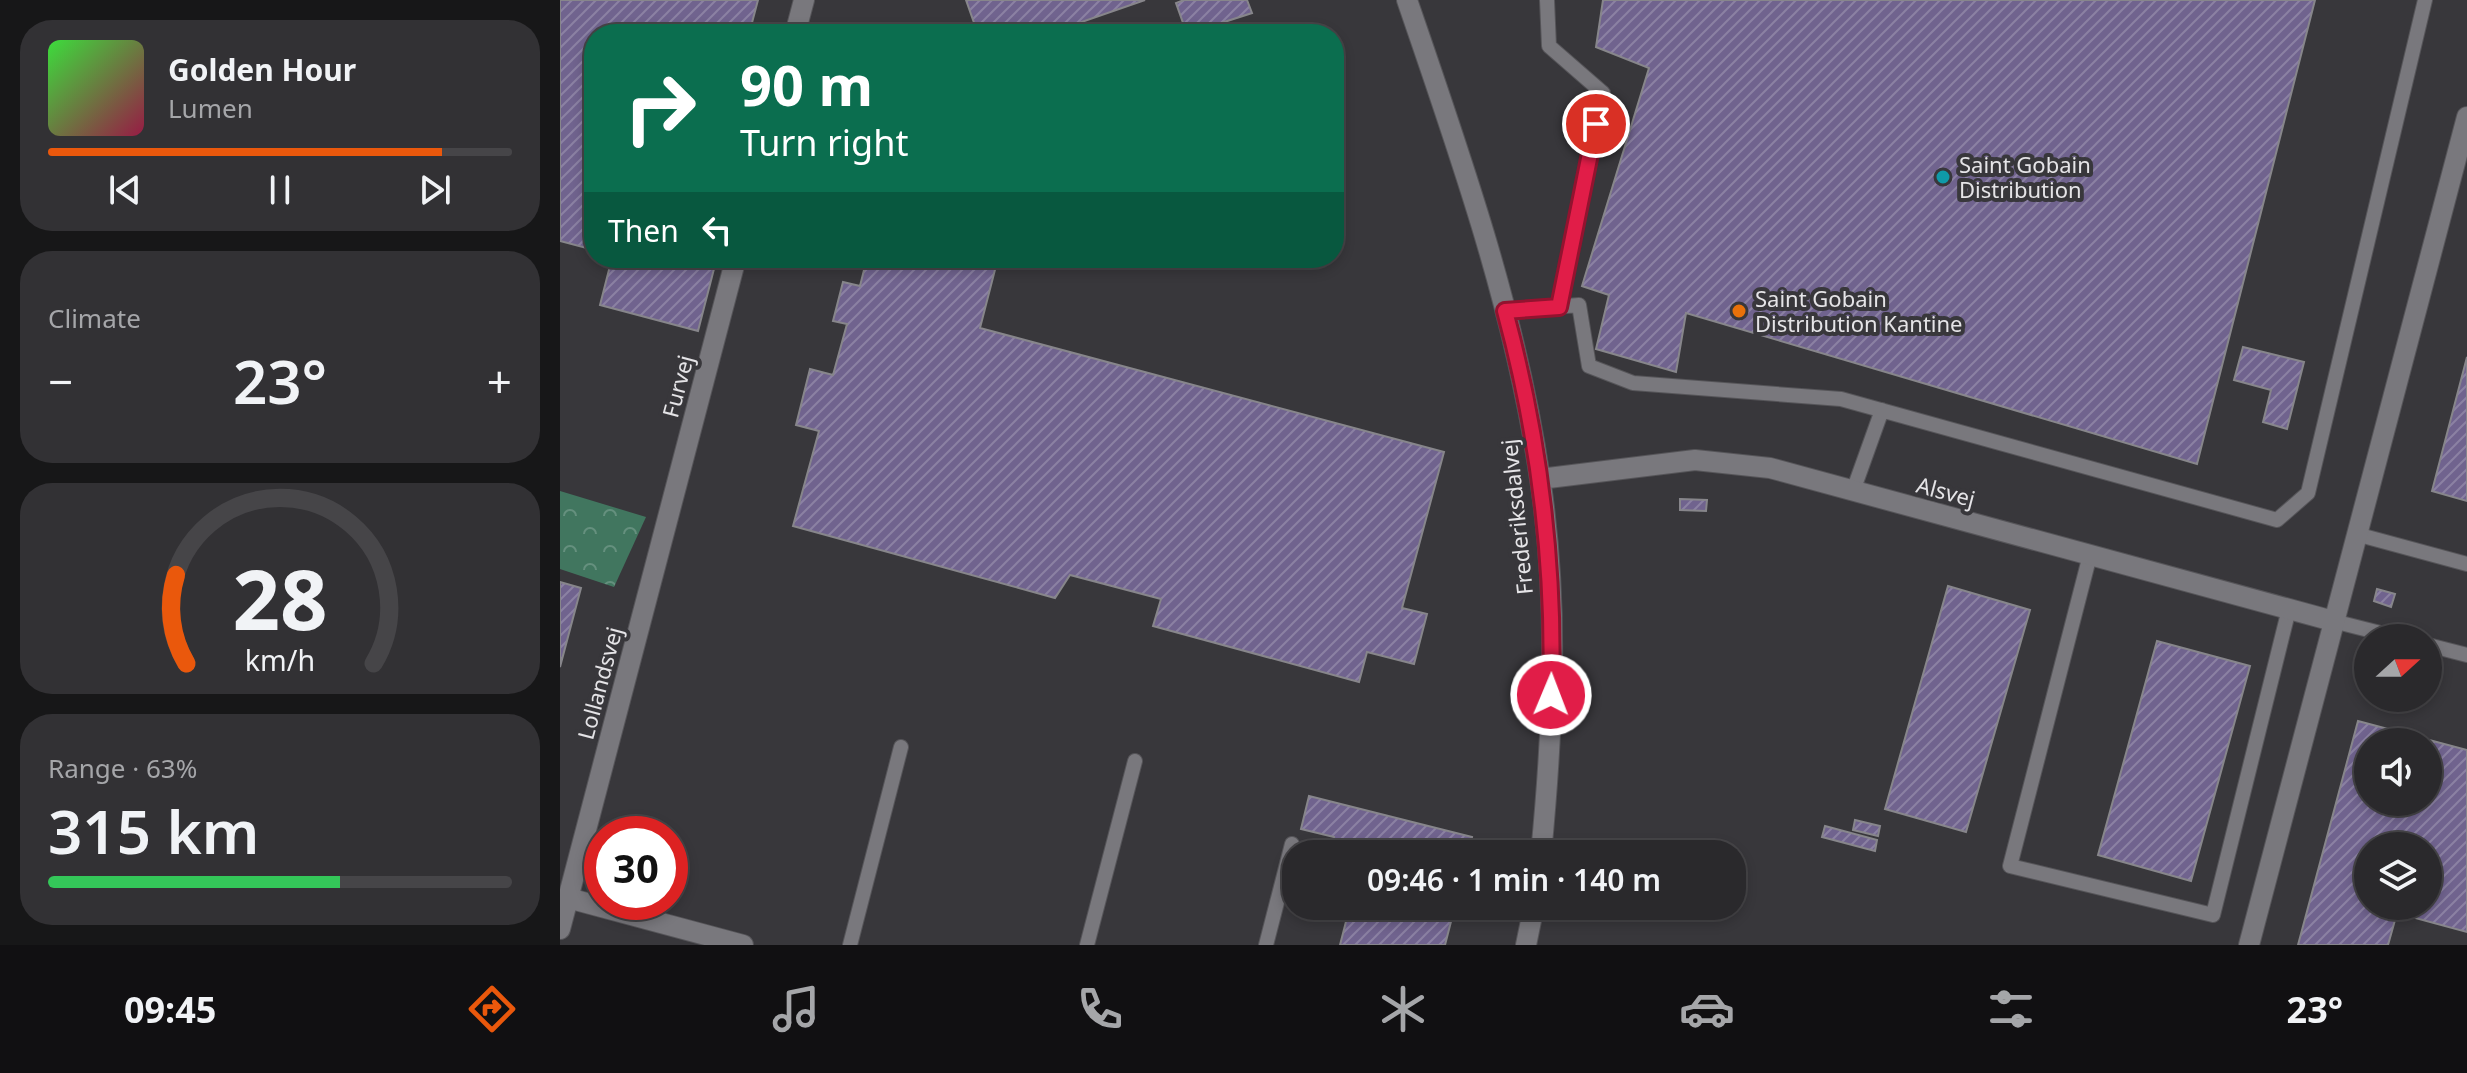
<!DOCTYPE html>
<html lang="en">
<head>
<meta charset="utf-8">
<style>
	body { margin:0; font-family:"Noto Sans",sans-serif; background:#323134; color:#f1f3f6; height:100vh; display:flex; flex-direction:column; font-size:30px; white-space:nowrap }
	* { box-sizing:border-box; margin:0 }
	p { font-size:26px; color:#a5a6a9 }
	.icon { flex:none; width:44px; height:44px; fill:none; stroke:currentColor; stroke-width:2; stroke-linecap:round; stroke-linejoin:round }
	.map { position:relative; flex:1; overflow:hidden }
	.details { display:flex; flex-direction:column; gap:20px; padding:20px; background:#171718; width:560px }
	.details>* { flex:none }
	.guide { position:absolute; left:24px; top:24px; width:760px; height:244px; border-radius:32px; box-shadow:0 4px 12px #0003,0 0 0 2px #464548; background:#0b6e4f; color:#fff; overflow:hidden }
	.needle { width:52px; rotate:69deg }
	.tools { position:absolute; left:1794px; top:624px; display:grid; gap:16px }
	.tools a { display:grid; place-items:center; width:88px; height:88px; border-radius:50%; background:#2a292c; box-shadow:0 4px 12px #0003,0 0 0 2px #464548; font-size:40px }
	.speed { position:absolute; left:24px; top:816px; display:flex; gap:16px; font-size:40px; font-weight:700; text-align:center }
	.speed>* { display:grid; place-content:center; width:104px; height:104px; border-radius:50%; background:#2a292c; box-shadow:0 4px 12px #0003,0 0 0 2px #464548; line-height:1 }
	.speed .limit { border:12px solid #d22; background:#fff; color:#111 }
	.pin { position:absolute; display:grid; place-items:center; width:68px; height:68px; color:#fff; margin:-34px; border:4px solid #fff; border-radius:50%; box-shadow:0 2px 8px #0007 }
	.me { position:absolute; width:88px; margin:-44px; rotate:1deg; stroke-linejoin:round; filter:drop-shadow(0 0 6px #0008) }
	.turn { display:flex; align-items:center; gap:28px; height:168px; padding:0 24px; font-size:36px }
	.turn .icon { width:104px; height:104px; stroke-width:2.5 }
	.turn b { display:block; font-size:56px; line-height:68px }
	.then { display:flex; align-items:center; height:76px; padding:0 24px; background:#0003; gap:16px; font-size:30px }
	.big { font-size:60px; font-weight:600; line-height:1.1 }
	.details .tile { flex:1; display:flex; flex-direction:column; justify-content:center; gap:12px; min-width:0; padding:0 28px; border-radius:32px; background:#323134 }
	.details .dial { align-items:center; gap:0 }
	.dial svg { height:208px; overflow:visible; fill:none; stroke:#464548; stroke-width:7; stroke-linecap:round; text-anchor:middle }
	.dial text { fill:#f1f3f6; stroke:none }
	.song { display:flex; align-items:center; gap:24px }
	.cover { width:96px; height:96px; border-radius:12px; background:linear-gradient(135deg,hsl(120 70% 55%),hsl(340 70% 35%)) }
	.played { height:8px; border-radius:4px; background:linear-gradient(90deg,#ea580c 85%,#464548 85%) }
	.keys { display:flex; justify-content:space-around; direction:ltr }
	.heat { display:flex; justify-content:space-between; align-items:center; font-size:44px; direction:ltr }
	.charge { height:12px; border-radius:6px; background:linear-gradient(90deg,#34c759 63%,#464548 0) }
	.trip { position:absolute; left:722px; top:840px; width:464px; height:80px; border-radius:32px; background:#2a292c; box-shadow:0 4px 12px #0003,0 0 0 2px #464548; font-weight:600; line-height:80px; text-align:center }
	.tab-bar { display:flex; height:128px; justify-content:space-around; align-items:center; background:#111012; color:#a5a6a9 }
	.tab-bar .icon { width:56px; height:56px }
	.tab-bar .selected { color:#ea580c }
	.tab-bar b { font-size:36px; color:#f1f3f6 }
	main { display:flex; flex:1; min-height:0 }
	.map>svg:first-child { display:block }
	.forest { fill:url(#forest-crowns) }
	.building { fill:url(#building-hatch); stroke:#87868b; stroke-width:2; fill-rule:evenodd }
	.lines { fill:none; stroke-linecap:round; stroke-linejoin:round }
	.lane-casing { stroke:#565559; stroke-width:16 }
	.street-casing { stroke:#565559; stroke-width:22 }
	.lane { stroke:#79787d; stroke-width:14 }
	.street { stroke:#79787d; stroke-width:20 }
	.route-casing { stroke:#92132f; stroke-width:20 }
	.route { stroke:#e11d48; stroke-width:14 }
	.culture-dot { fill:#0f9aa8; stroke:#38373b; stroke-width:3 }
	.food-dot { fill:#e8710a; stroke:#38373b; stroke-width:3 }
	.labels { text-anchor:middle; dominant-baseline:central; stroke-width:8; stroke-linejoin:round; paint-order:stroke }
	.poi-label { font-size:22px; fill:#e5e4e7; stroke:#38373b; text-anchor:start }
	.street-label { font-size:22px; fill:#e5e4e7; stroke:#38373b }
</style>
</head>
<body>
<main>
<section class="details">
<div class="tile">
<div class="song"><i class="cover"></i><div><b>Golden Hour</b><p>Lumen</p></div></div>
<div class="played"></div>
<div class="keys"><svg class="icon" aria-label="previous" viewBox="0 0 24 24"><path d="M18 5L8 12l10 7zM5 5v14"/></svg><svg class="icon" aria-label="pause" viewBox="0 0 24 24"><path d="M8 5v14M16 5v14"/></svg><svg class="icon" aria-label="next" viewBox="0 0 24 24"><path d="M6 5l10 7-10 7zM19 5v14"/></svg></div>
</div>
<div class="tile"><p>Climate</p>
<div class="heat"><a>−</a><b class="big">23°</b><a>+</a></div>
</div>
<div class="tile dial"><svg viewBox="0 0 100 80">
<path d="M14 69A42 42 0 1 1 86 69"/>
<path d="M14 69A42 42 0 0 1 10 35" stroke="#ea580c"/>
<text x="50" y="56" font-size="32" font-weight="700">28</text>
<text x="50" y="72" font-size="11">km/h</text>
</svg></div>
<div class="tile"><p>Range · 63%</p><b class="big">315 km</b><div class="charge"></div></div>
</section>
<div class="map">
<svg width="1907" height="945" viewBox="0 0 1907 945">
	<defs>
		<pattern id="forest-crowns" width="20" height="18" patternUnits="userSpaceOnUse" patternTransform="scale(2)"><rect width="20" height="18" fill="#41765f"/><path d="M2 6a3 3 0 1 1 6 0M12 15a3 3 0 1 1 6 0" fill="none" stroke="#65907e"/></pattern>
		<pattern id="building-hatch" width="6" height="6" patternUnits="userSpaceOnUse" patternTransform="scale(2)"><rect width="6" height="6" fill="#70638e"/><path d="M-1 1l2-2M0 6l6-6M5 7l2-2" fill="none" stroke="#8b81a3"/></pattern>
	</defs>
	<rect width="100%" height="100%" fill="#38373b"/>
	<path class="forest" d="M0,491L86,517L54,587L0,569Z"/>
	<path class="building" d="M0,0H198L189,34H34V250L0,241Z
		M406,0H585L487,34H418Z
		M624,0H687L692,13L627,34L616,3Z
		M1043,0H1755L1637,464L1126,313L1116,372L1036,349L1049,295L1022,286L1089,68L1036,47Z
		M52,258H130L155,265L138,331L40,305Z
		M307,258H438L420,328L884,452L842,608L867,614L854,664L807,652L799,682L593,626L601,599L510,575L495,598L233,526L259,431L236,425L250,369L273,375L287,324L273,321L283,282L300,286Z
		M1683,347L1744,362L1727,429L1703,422L1711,390L1674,380Z
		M1907,357V501L1872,491Z
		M1120,499L1147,500L1146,511L1120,510Z
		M0,582L21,588L0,667Z
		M1388,586L1470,610L1406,832L1325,809Z
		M1817,589L1835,594L1831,607L1814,601Z
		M1597,641L1690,666L1631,881L1538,855Z
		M1798,721L1907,750V932L1837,913L1828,945H1738ZM1808,742H1868V802H1808ZM1808,846H1868V906H1808Z
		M749,796L912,837L908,854H770L774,837L741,829Z
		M1295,820L1320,826L1318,836L1293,830Z
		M1265,826L1317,840L1315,851L1262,837Z
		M790,906H895L885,945H780Z"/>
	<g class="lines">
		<g class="lane-casing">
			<path id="lane" d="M987,0L989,46L1043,93L999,307
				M945,311L1019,305L1029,366L1073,383L1281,399L1717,520L1748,493L1865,0
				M1293,491L1322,410
				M1796,534L1907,564
				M1530,555L1450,866L1653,915L1729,609
				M1773,621L1840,638
				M1868,645L1907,655
				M290,945L341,747
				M527,945L575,761
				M706,945L732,844"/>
		</g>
		<g class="street-casing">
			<path id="street" d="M847,0C901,157 956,313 980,479C999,602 993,730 981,854
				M235,34L244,0
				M980,479L1135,460L1210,468L1773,621
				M8,898L183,945
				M0,929L176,258
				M966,945L974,906
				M1689,945L1907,117"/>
		</g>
		<use href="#lane" class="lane"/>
		<use href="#street" class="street"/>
	</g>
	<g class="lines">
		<g class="route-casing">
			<path id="route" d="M991,695C995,566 979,436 945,311L999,307L1036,124"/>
		</g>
		<use href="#route" class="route"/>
	</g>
	<circle class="culture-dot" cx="1383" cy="177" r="8"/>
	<circle class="food-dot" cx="1179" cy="311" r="8"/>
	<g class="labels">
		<g class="poi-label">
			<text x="1399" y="164">Saint Gobain<tspan x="1399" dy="25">Distribution</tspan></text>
			<text x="1195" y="298">Saint Gobain<tspan x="1195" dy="25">Distribution Kantine</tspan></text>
		</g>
		<g class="street-label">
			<text transform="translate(117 386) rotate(-75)">Furvej</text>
			<text transform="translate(1386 491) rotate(15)">Alsvej</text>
			<text transform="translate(956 517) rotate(-96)">Frederiksdalvej</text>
			<text transform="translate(39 683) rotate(-75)">Lollandsvej</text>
		</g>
	</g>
</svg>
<div class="tools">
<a><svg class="needle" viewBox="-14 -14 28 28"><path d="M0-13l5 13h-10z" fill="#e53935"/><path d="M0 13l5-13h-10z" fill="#a5a6a9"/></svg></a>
<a><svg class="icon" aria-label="sound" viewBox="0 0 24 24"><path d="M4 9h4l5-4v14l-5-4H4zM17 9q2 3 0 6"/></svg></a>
<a><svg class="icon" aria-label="layers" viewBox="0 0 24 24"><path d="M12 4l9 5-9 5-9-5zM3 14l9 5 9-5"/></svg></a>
</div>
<div class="speed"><div class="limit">30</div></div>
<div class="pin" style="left:1036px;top:124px;background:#d93025"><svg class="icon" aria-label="arrive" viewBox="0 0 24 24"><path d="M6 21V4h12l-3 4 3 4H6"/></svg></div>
<svg class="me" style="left:991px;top:695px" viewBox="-20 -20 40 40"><circle r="17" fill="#e11d48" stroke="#fff" stroke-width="3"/><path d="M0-11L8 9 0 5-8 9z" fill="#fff"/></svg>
<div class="trip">09:46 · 1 min · 140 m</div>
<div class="guide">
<div class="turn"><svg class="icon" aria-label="right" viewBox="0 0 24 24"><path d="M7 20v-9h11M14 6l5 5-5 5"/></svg><div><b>90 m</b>Turn right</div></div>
<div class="then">Then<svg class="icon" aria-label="left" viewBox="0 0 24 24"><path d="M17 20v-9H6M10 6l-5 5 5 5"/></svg></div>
</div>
</div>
</main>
<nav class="tab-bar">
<b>09:45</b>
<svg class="icon selected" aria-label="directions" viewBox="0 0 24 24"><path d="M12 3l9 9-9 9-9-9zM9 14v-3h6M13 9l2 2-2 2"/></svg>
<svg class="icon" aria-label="music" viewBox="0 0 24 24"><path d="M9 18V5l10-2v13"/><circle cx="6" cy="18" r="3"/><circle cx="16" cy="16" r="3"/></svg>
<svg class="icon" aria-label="phone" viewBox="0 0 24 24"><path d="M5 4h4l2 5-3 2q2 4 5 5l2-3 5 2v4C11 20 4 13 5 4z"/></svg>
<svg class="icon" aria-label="climate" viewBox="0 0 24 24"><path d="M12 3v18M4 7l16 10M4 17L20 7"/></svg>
<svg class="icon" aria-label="car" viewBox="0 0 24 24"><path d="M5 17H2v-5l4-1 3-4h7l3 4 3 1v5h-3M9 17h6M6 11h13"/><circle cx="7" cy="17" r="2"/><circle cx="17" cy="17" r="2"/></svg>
<svg class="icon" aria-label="filters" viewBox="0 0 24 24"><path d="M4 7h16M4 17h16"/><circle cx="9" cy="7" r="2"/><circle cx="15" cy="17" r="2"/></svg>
<b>23°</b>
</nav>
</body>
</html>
